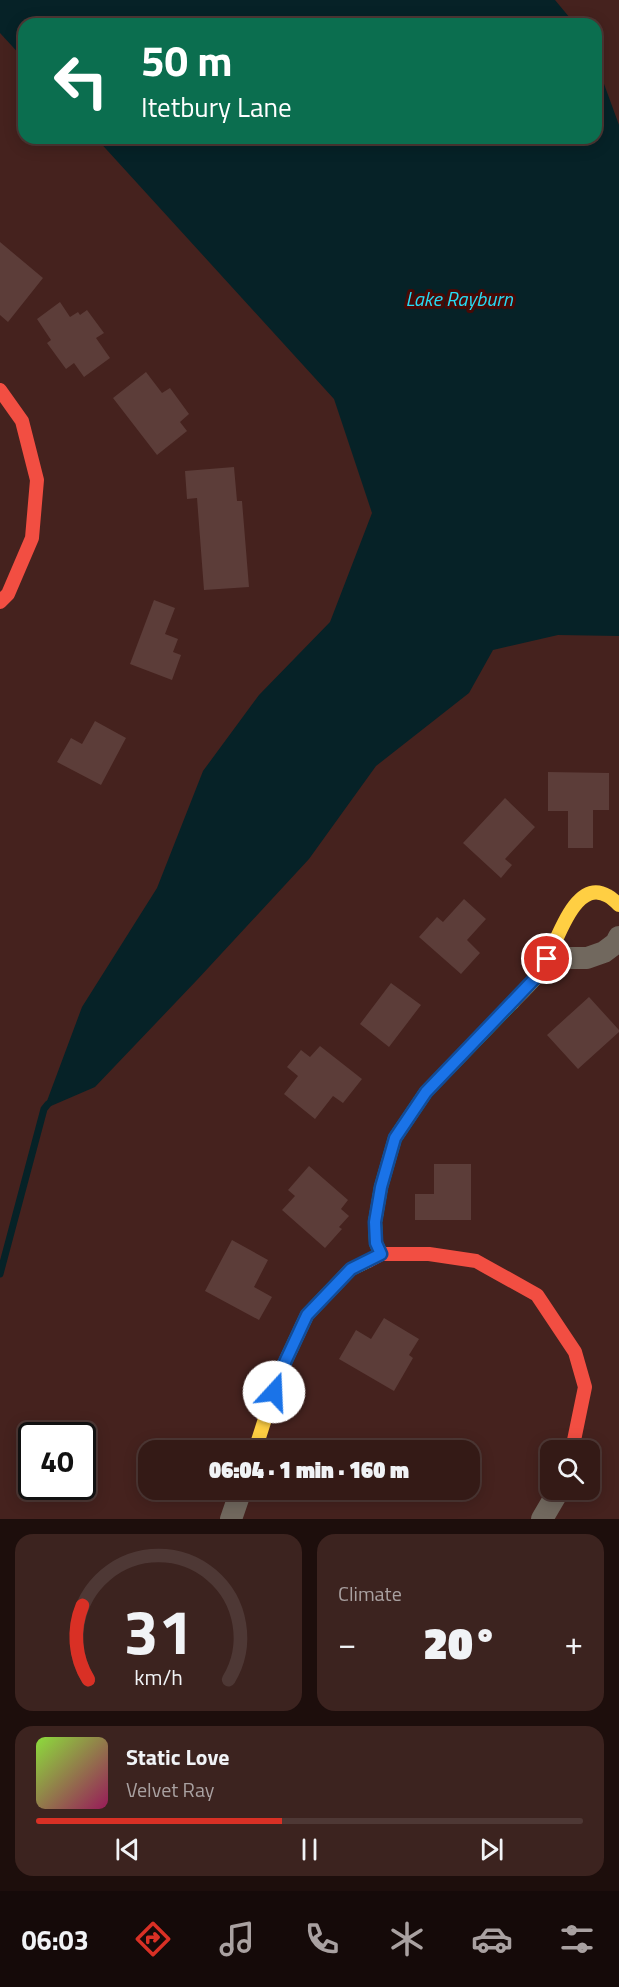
<!DOCTYPE html>
<html lang="en">
<head>
<meta charset="utf-8">
<style>
	body { margin:0; font-family:"Titillium Web",sans-serif; background:#3c231f; color:#f1f3f6; height:100vh; display:flex; flex-direction:column; font-size:22px; white-space:nowrap }
	* { box-sizing:border-box; margin:0 }
	p { font-size:20px; color:#a9a1a1 }
	.icon { flex:none; width:33px; height:33px; fill:none; stroke:currentColor; stroke-width:2; stroke-linecap:round; stroke-linejoin:round }
	.map { position:relative; height:1519px; overflow:hidden }
	.panel { display:flex; flex-direction:column; gap:15px; padding:15px; background:#1d0e0c; flex:1 }
	.panel>* { flex:none }
	.guide { position:absolute; left:18px; top:18px; width:584px; height:126px; border-radius:18px; box-shadow:0 3px 15px #0003,0 0 0 2px #4e3835; background:#0b6e4f; color:#fff; overflow:hidden }
	.fabs { position:absolute; left:540px; top:1440px; display:grid; gap:12px }
	.fabs a { display:grid; place-items:center; width:60px; height:60px; border-radius:12px; background:#341a16; box-shadow:0 3px 15px #0003,0 0 0 2px #4e3835; font-size:30px }
	.speed { position:absolute; left:18px; top:1422px; display:flex; gap:12px; font-size:30px; font-weight:700; text-align:center }
	.speed>* { display:grid; place-content:center; width:78px; height:78px; border-radius:50%; background:#341a16; box-shadow:0 3px 15px #0003,0 0 0 2px #4e3835; line-height:1 }
	.speed .limit { border:3px solid #111; border-radius:9px; background:#fff; color:#111 }
	.pin { position:absolute; display:grid; place-items:center; width:51px; height:51px; color:#fff; margin:-26px; border:3px solid #fff; border-radius:50%; box-shadow:0 2px 6px #0007 }
	.me { position:absolute; width:66px; margin:-33px; rotate:20deg; stroke-linejoin:round; filter:drop-shadow(0 0 4px #0008) }
	.turn { display:flex; align-items:center; gap:21px; height:126px; padding:0 24px; font-size:27px }
	.turn .icon { width:78px; height:78px; stroke-width:2.5 }
	.turn b { display:block; font-size:42px; line-height:51px }
	.big { font-size:45px; font-weight:800; line-height:1.1 }
	.panel .card { flex:1; display:flex; flex-direction:column; justify-content:center; gap:9px; min-width:0; padding:0 21px; border-radius:18px; background:#3c231f }
	.panel .dial { align-items:center; gap:0 }
	.dial svg { height:156px; overflow:visible; fill:none; stroke:#4e3835; stroke-width:7; stroke-linecap:round; text-anchor:middle }
	.dial text { fill:#f1f3f6; stroke:none }
	.song { display:flex; align-items:center; gap:18px }
	.cover { width:72px; height:72px; border-radius:9px; background:linear-gradient(135deg,hsl(90 70% 55%),hsl(330 70% 35%)) }
	.played { height:6px; border-radius:3px; background:linear-gradient(90deg,#d93025 45%,#4e3835 45%) }
	.keys { display:flex; justify-content:space-around; direction:ltr }
	.heat { display:flex; justify-content:space-between; align-items:center; font-size:33px; direction:ltr }
	.panel .tiles { flex:1; display:grid; gap:15px; grid-template-columns:1fr 1fr }
	.card:last-child { grid-column:span 2 }
	.trip { position:absolute; left:138px; top:1440px; width:342px; height:60px; border-radius:18px; background:#341a16; box-shadow:0 3px 15px #0003,0 0 0 2px #4e3835; font-weight:800; line-height:60px; text-align:center }
	.tab-bar { display:flex; height:96px; justify-content:space-around; align-items:center; background:#150a09; color:#a9a1a1 }
	.tab-bar .icon { width:42px; height:42px }
	.tab-bar .selected { color:#d93025 }
	.tab-bar b { font-size:27px; color:#f1f3f6 }
	.map>svg:first-child { display:block }
	.water { fill:#062227 }
	.lines { fill:none; stroke-linecap:round; stroke-linejoin:round }
	.stream { stroke:#062227; stroke-width:7 }
	.building { fill:#5c3d39 }
	.street { stroke:#71685e; stroke-width:22 }
	.fast { stroke:#16e098; stroke-width:14 }
	.slow { stroke:#ffcf43; stroke-width:14 }
	.jam { stroke:#f24e42; stroke-width:14 }
	.route-casing { stroke:#114b97; stroke-width:15 }
	.route { stroke:#1a73e8; stroke-width:10 }
	.labels { text-anchor:middle; dominant-baseline:central; stroke-width:6; stroke-linejoin:round; paint-order:stroke }
	.water-label { font-size:20px; font-style:italic; fill:#26dcf4; stroke:#480905 }
</style>
</head>
<body>
<div class="map">
<svg width="619" height="1519" viewBox="0 0 619 1519">
	<rect width="100%" height="100%" fill="#45221e"/>
	<path class="water" d="M0,0H555L575,24H24V59L0,33Z
		M596,62L619,125V636L558,635L493,650L469,693L376,766L309,859L197,980L95,1087L44,1109L82,1007L157,888L203,771L259,695L330,622L372,513L334,399L96,138H596Z"/>
	<g class="lines">
		<path class="stream" d="M0,1274L44,1109L48,1104"/>
	</g>
	<path class="building" d="M0,242L43,278L8,322L0,315Z
		M60,302L70,317L78,312L80,315L87,310L104,333L96,338L110,358L84,377L74,363L66,369L47,343L51,340L37,319Z
		M146,372L162,393L170,388L189,414L180,422L187,431L157,455L113,398Z
		M234,467L237,501H242L249,587L204,590L197,498L187,499L185,471Z
		M154,600L175,608L165,634L178,639L173,652L181,655L172,680L130,664Z
		M95,721L126,738L101,785L57,762L71,738L82,744Z
		M548,772L609,773V810H593V848H568V811H548Z
		M505,798L535,827L505,859L512,865L501,878L463,843Z
		M464,899L486,919L467,940L480,953L461,974L419,937L437,917L443,922Z
		M391,983L421,1005L389,1047L360,1024Z
		M589,997L619,1030V1032L578,1069L547,1035Z
		M320,1046L362,1079L343,1103L333,1096L315,1119L284,1094L298,1076L287,1067L301,1050L310,1057Z
		M434,1164H471V1220H415V1194H434Z
		M309,1166L348,1200L341,1209L349,1216L339,1227L342,1229L325,1248L282,1210L295,1196L288,1190Z
		M232,1240L268,1260L254,1287L272,1297L259,1320L205,1291Z
		M384,1318L419,1339L409,1355L413,1358L394,1391L339,1359L356,1330L371,1339Z"/>
	<g class="lines">
		<path class="street" d="M541,972L567,958H587L604,952L616,943L619,937
			M231,1519L241,1490
			M542,1519L559,1490"/>
		<path class="fast" d="M381,1254L376,1243L375,1222L381,1187L395,1138L426,1092L512,1003"/>
		<path class="slow" d="M512,1003C521,993 533,983 541,972C554,953 572,875 608,896C612,898 616,902 619,905
			M255,1450L279,1375L307,1315L351,1269L368,1261"/>
		<path class="jam" d="M0,390L22,421L37,480L32,538L8,594L0,602
			M368,1261L381,1254H429L476,1261L537,1295L575,1352L585,1387L572,1450"/>
	</g>
	<g class="lines">
		<g class="route-casing">
			<path id="route" d="M274,1392L279,1375L307,1315L351,1269L381,1254L376,1243L375,1222L381,1187L395,1138L426,1092L541,972L547,959"/>
		</g>
		<use href="#route" class="route"/>
	</g>
	<g class="labels">
		<g class="water-label">
			<text x="459" y="298">Lake Rayburn</text>
		</g>
	</g>
</svg>
<div class="fabs">
<a><svg class="icon" aria-label="search" viewBox="0 0 24 24"><circle cx="10" cy="10" r="6"/><path d="M15 15l6 6"/></svg></a>
</div>
<div class="speed"><div class="limit">40</div></div>
<div class="pin" style="left:547px;top:959px;background:#d93025"><svg class="icon" aria-label="arrive" viewBox="0 0 24 24"><path d="M6 21V4h12l-3 4 3 4H6"/></svg></div>
<svg class="me" style="left:274px;top:1392px" viewBox="-20 -20 40 40"><circle r="19" fill="#fff"/><path d="M0-13L10 11 0 6-10 11z" fill="#1a73e8"/></svg>
<div class="trip">06:04 · 1 min · 160 m</div>
<div class="guide">
<div class="turn"><svg class="icon" aria-label="left" viewBox="0 0 24 24"><path d="M17 20v-9H6M10 6l-5 5 5 5"/></svg><div><b>50 m</b>Itetbury Lane</div></div>
</div>
</div>
<section class="panel">
<div class="tiles">
<div class="card dial"><svg viewBox="0 0 100 80">
<path d="M14 69A42 42 0 1 1 86 69"/>
<path d="M14 69A42 42 0 0 1 11 31" stroke="#d93025"/>
<text x="50" y="56" font-size="32" font-weight="700">31</text>
<text x="50" y="72" font-size="11">km/h</text>
</svg></div>
<div class="card"><p>Climate</p>
<div class="heat"><a>−</a><b class="big">20°</b><a>+</a></div>
</div>
<div class="card">
<div class="song"><i class="cover"></i><div><b>Static Love</b><p>Velvet Ray</p></div></div>
<div class="played"></div>
<div class="keys"><svg class="icon" aria-label="previous" viewBox="0 0 24 24"><path d="M18 5L8 12l10 7zM5 5v14"/></svg><svg class="icon" aria-label="pause" viewBox="0 0 24 24"><path d="M8 5v14M16 5v14"/></svg><svg class="icon" aria-label="next" viewBox="0 0 24 24"><path d="M6 5l10 7-10 7zM19 5v14"/></svg></div>
</div>
</div>
</section>
<nav class="tab-bar">
<b>06:03</b>
<svg class="icon selected" aria-label="directions" viewBox="0 0 24 24"><path d="M12 3l9 9-9 9-9-9zM9 14v-3h6M13 9l2 2-2 2"/></svg>
<svg class="icon" aria-label="music" viewBox="0 0 24 24"><path d="M9 18V5l10-2v13"/><circle cx="6" cy="18" r="3"/><circle cx="16" cy="16" r="3"/></svg>
<svg class="icon" aria-label="phone" viewBox="0 0 24 24"><path d="M5 4h4l2 5-3 2q2 4 5 5l2-3 5 2v4C11 20 4 13 5 4z"/></svg>
<svg class="icon" aria-label="climate" viewBox="0 0 24 24"><path d="M12 3v18M4 7l16 10M4 17L20 7"/></svg>
<svg class="icon" aria-label="car" viewBox="0 0 24 24"><path d="M5 17H2v-5l4-1 3-4h7l3 4 3 1v5h-3M9 17h6M6 11h13"/><circle cx="7" cy="17" r="2"/><circle cx="17" cy="17" r="2"/></svg>
<svg class="icon" aria-label="filters" viewBox="0 0 24 24"><path d="M4 7h16M4 17h16"/><circle cx="9" cy="7" r="2"/><circle cx="15" cy="17" r="2"/></svg>
</nav>
</body>
</html>
